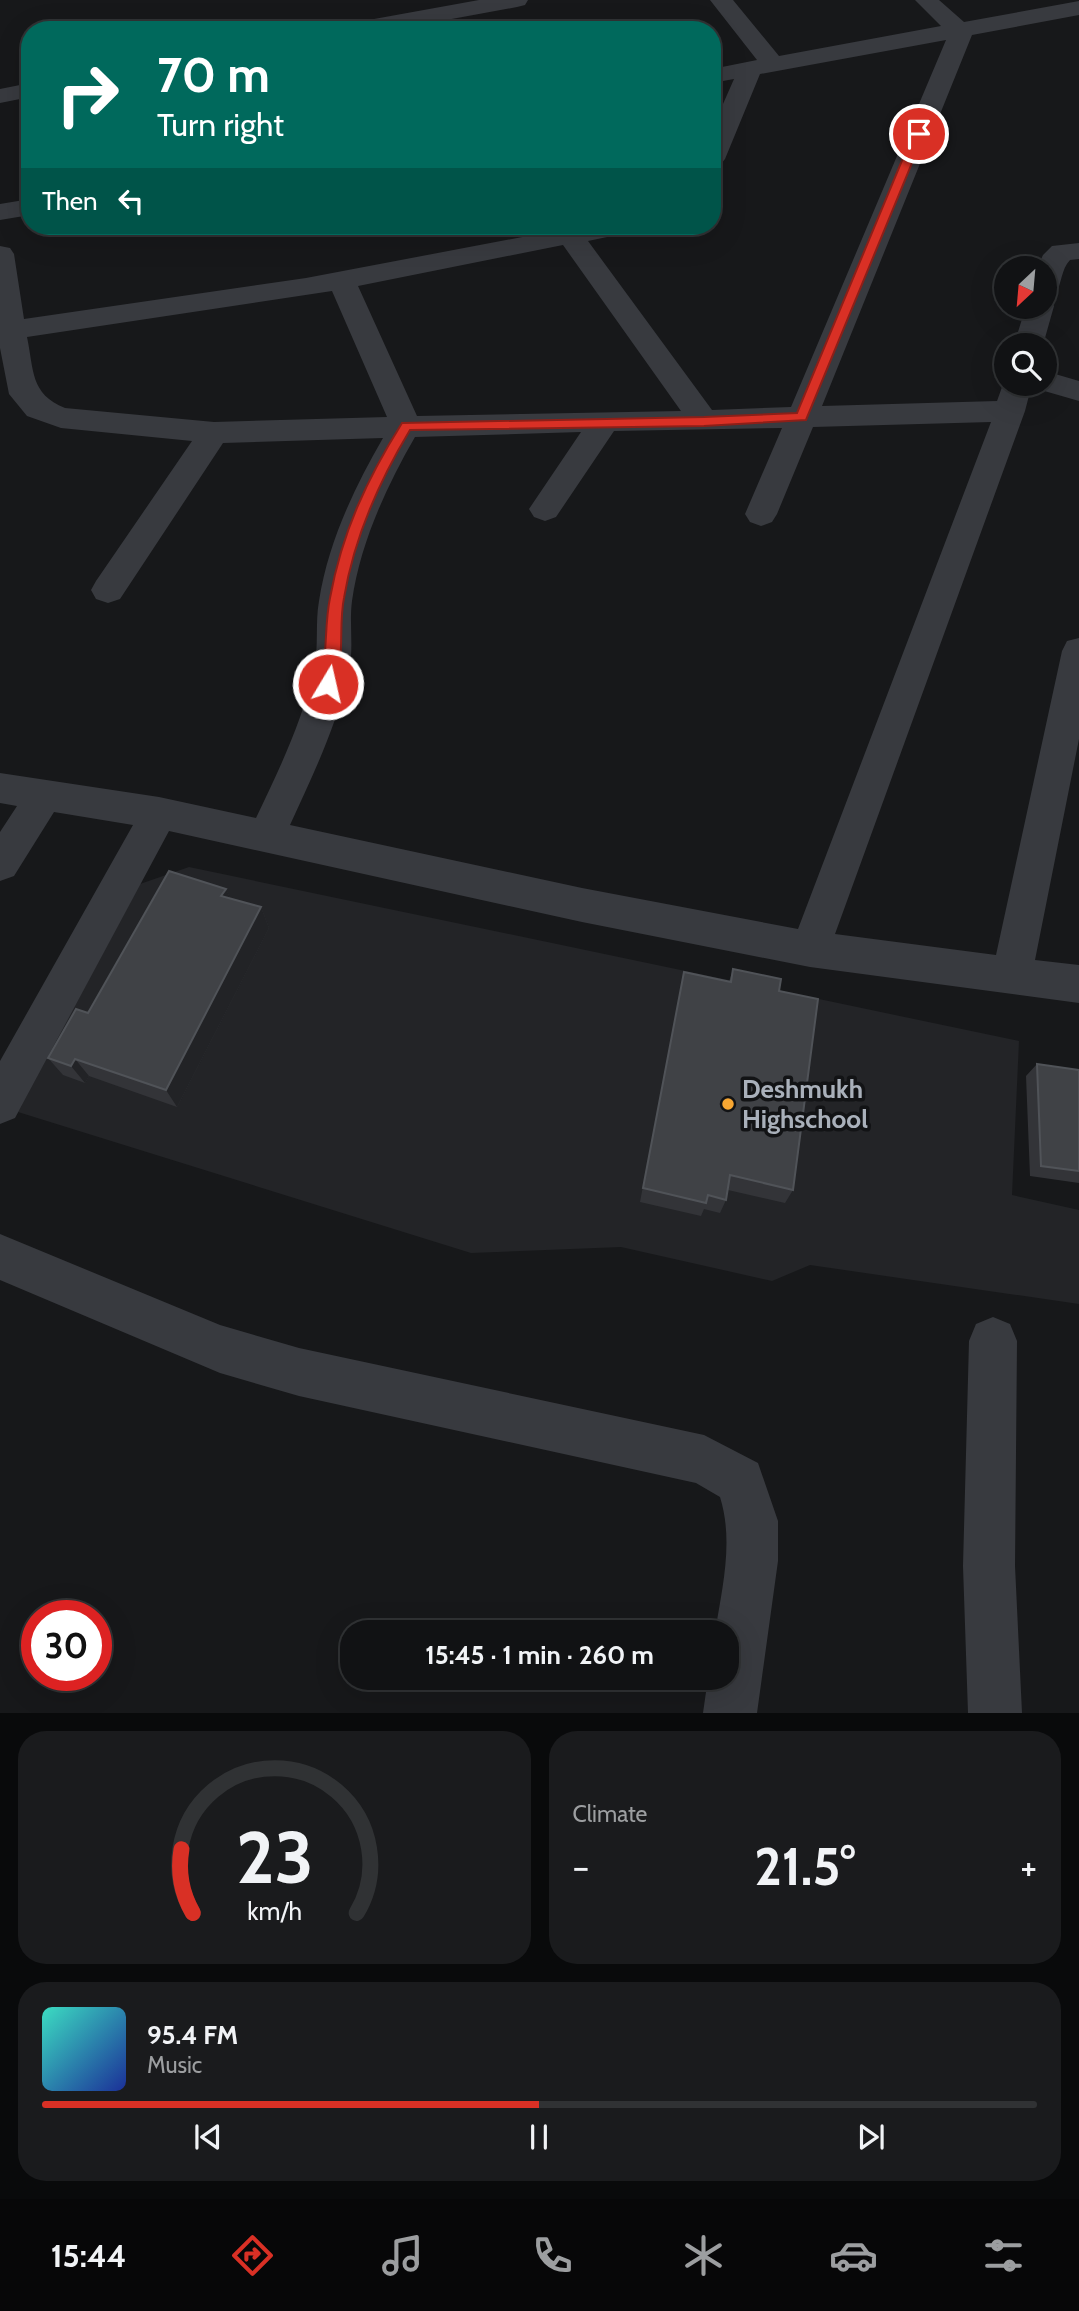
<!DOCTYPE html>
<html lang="en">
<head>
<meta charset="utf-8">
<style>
	body { margin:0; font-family:Cabin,sans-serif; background:#1a1b1d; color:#f1f3f6; height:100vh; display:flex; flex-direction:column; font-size:26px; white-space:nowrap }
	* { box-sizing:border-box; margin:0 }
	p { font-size:23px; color:#9c9ea0 }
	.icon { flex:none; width:38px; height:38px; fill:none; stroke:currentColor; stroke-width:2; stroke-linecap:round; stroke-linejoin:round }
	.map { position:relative; height:1713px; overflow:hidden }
	.details { display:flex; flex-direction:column; gap:18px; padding:18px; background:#090a0b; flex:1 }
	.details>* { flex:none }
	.banner { position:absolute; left:21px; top:21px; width:700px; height:214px; border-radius:28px; box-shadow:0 7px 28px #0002,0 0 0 2px #303234; background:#00695c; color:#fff; overflow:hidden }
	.needle { width:46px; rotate:206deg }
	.fabs { position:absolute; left:994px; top:256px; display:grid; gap:14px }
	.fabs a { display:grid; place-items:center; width:63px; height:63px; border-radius:50%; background:#111214; box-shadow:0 7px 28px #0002,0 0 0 2px #303234; font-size:35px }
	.speed { position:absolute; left:21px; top:1600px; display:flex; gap:14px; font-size:35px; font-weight:700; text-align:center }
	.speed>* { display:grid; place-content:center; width:91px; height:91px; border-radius:50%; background:#111214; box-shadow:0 7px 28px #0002,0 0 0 2px #303234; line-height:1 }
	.speed .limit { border:10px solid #d22; background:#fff; color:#111 }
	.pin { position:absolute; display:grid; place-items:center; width:60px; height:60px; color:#fff; margin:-30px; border:4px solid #fff; border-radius:50%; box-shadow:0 2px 7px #0007 }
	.me { position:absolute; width:77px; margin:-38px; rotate:9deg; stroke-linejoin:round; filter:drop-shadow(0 0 5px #0008) }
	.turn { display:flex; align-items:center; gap:24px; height:147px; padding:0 21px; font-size:32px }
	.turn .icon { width:91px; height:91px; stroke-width:2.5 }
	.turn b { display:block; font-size:49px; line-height:60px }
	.then { display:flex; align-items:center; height:66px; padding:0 21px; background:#0003; gap:14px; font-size:26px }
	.big { font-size:52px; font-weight:700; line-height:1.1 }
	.details .card { flex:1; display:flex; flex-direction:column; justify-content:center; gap:10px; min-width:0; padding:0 24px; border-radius:28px; background:#1a1b1d }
	.details .dial { align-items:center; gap:0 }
	.dial svg { height:182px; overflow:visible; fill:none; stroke:#303234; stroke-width:7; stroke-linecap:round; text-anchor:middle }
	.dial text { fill:#f1f3f6; stroke:none }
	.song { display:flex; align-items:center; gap:21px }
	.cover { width:84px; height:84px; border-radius:10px; background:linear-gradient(135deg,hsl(170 70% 55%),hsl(230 70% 35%)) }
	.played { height:7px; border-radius:4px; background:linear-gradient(90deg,#d93025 50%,#303234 50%) }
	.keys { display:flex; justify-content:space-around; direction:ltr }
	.heat { display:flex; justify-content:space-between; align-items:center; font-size:38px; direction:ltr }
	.details .tiles { flex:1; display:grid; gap:18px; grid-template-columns:1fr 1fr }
	.card:last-child { grid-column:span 2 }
	.trip { position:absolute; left:340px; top:1620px; width:399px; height:70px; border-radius:28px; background:#111214; box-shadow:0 7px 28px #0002,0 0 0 2px #303234; font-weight:700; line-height:70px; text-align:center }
	.dock { display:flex; height:112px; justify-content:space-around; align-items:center; background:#070708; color:#9c9ea0 }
	.dock .icon { width:49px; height:49px }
	.dock .selected { color:#d93025 }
	.dock b { font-size:32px; color:#f1f3f6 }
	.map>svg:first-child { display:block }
	.built { fill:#232427 }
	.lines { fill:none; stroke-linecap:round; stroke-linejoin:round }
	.minor { fill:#383a3f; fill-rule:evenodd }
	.wall { fill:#333438 }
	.shaded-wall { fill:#222326 }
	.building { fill:#404246; stroke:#505358; stroke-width:2 }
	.route { fill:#d93025; stroke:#8d1f18; stroke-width:2 }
	.poi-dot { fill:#f7a632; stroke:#121315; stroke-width:2.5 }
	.labels { text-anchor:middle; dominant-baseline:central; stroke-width:7; stroke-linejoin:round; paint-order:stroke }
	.poi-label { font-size:26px; font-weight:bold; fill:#a9b0ba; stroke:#121315; text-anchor:start }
</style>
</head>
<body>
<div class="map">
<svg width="1079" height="1713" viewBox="0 0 1079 1713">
	<rect width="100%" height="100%" fill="#17181a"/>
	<path class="built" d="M189,867L1019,1041L1012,1195L1079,1210V1304L810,1265L772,1281L621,1247L471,1253L18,1112L140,884Z"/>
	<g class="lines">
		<path class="minor" d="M479,0H528L525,5L517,7L392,30H340L344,25L352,23Z
			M710,0H733L779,56L941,26L915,0H939L964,22L1079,1V15L972,35L822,406L997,401L1006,376V383H1045V371L1079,381V401L1034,388L1032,384L1025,411L835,934L996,955L1062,651L1067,641L1079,638V739L1035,960L1079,965V1003L810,967L582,922L169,831L15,1118L0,1124V1061L133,825L54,812L14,876L0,881V832L17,806L0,803V773L159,797L256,818C279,770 302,722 314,670C319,647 315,623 319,601C328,543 354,488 383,438L223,443L120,599L108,603L96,599L91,590L96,581L192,441L61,428L27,416L9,394L0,348V246L10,248L14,254L24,319L306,278L580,226H634L631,232L588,241L712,410L791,407L946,40L760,74L725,159L721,164L712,167V129L734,79L712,83V69L757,60ZM563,245L681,411L417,416L358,286ZM332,291L387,417L214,422L65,408C30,394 34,370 27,337ZM991,422L798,929L582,888L290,825C313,775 337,725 349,671C354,648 349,624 352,601C360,544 386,487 415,437L581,432L529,509L534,517L545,521L556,517L614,431L782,428L745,514L750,522L761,526L772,522L777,514L813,427Z
			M30,83V97L0,103V89Z
			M30,199V215L0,220V204Z
			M1079,243V259L1070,260C1061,269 1062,284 1055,295L1045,298V268H1037L1043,255L1052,246Z
			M1045,298L1050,300L1054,306L1043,345H1014L1026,306H1045Z
			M0,1234L220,1325L299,1348L704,1435L758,1463L778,1521V1561L757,1713H703L708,1678H726V1633H715C722,1588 734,1542 720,1497L696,1483L299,1396L220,1373L0,1280Z
			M993,1317L1010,1324L1017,1341L1015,1566L1022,1713H968L963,1566L969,1341L976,1324Z"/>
	</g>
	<path class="wall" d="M226,889L230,898L261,907L269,928L177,1107L89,1076L85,1083L63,1075L48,1058L88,1013Z
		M733,969L779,991L793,1190L785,1203L728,1190L726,1200L720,1213L704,1209L701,1216L640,1202L684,972L729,982Z
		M1037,1064L1079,1070V1183L1030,1176L1026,1076Z"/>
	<path class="shaded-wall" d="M226,889L235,909L221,896Z
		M261,907L269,928L177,1107L166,1090Z
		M75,1059L89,1076L85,1083L71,1066Z"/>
	<path class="building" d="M169,871L226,889L221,896L261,907L166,1090L75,1059L71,1066L48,1058L76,1009L88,1013Z
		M733,969L781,979L779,991L818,999L793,1190L730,1175L726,1200L708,1195L706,1203L643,1188L684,972L731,982Z
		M1037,1064L1079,1070V1171L1041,1166Z"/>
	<path class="route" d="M919,131L924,134L806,420L704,426L410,430C378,483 354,538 344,598C338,627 346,660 333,688H323L320,684C328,655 324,626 330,598C342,532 367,479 402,423L704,417L797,413L913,134Z"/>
	<circle class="poi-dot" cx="728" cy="1104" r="7"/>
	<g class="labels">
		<g class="poi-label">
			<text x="742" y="1089">Deshmukh<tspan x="742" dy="30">Highschool</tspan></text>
		</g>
	</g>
</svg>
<div class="fabs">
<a><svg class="needle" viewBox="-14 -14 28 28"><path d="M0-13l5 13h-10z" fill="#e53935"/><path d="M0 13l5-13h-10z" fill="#9c9ea0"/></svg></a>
<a><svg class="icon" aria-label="search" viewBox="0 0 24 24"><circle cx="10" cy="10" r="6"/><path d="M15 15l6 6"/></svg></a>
</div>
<div class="speed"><div class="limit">30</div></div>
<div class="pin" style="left:919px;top:134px;background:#d93025"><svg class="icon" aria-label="arrive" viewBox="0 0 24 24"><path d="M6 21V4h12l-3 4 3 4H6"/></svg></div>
<svg class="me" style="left:328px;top:684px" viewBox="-20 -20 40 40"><circle r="17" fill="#d93025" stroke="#fff" stroke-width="3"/><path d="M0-11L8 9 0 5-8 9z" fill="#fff"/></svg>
<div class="trip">15:45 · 1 min · 260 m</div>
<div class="banner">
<div class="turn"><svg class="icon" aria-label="right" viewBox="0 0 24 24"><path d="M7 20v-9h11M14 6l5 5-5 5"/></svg><div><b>70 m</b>Turn right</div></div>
<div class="then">Then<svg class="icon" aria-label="left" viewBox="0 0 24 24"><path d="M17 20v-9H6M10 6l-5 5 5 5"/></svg></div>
</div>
</div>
<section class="details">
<div class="tiles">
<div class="card dial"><svg viewBox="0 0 100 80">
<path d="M14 69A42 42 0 1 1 86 69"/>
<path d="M14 69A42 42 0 0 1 9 41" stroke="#d93025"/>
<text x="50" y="56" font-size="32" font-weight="700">23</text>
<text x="50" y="72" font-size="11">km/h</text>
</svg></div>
<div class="card"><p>Climate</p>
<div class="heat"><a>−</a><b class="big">21.5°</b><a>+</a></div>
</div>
<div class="card">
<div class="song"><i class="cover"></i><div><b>95.4 FM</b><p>Music</p></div></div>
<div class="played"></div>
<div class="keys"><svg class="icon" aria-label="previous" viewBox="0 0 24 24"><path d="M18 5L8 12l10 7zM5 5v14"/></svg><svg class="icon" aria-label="pause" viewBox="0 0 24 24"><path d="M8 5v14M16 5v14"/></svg><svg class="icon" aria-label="next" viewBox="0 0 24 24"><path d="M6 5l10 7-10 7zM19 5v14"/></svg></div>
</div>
</div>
</section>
<nav class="dock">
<b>15:44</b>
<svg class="icon selected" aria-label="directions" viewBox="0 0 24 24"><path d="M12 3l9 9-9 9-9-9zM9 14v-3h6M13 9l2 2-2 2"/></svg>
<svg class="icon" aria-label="music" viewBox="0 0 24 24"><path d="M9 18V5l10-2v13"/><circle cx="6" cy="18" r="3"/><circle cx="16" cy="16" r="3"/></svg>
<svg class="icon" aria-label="phone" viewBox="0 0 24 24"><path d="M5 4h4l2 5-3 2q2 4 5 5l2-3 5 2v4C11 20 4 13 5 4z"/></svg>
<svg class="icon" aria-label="climate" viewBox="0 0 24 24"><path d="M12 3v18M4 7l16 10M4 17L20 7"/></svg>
<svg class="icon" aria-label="car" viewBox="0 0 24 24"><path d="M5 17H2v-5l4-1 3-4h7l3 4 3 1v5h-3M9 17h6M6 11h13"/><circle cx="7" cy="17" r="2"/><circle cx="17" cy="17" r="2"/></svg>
<svg class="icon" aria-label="filters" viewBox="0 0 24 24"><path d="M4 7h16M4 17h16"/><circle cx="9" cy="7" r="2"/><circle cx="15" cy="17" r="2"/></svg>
</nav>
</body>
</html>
